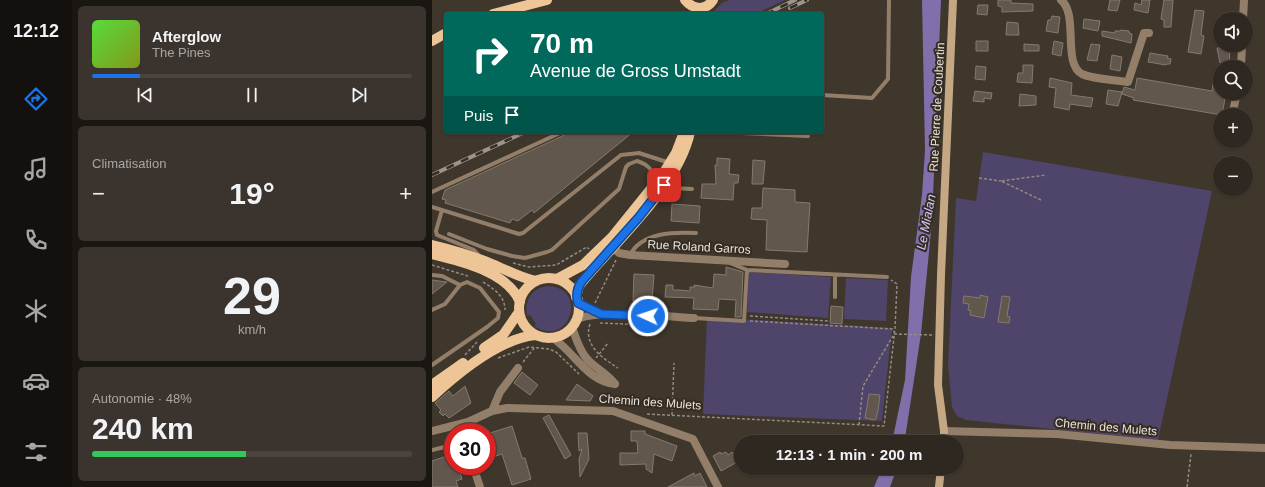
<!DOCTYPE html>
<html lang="fr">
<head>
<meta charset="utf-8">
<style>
	body { margin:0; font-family:Arial,sans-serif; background:#3b342e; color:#f1f3f6; height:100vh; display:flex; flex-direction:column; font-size:15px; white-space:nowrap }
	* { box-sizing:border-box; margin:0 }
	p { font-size:13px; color:#a7a6a5 }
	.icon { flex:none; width:22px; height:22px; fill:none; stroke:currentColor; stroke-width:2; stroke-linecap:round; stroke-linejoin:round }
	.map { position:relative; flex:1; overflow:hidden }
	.details { display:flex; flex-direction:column; gap:6px; padding:6px; background:#1a1612; width:360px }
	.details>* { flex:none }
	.top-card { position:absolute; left:12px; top:12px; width:380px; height:122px; border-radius:4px; box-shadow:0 1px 3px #0004,0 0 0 1px #4a443f; background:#00695c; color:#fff; overflow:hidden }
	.tools { position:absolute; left:781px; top:12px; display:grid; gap:8px }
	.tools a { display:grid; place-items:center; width:40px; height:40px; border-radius:50%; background:#2f2821; box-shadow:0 1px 3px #0004,0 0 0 1px #4a443f; font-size:20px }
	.speed { position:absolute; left:12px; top:423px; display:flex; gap:8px; font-size:20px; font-weight:700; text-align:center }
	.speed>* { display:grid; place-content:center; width:52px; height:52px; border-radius:50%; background:#2f2821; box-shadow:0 1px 3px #0004,0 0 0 1px #4a443f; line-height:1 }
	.speed .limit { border:6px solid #d22; background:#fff; color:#111 }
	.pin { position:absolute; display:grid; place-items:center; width:34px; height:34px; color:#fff; margin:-17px; border-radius:8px; box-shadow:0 2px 6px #0006 }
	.me { position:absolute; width:44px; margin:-22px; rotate:273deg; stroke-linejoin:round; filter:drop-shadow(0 0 3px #0008) }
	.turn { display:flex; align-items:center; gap:14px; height:84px; padding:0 20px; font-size:18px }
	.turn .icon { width:52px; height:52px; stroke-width:2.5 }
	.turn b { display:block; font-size:28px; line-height:34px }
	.then { display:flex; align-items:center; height:38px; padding:0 20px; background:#0003; gap:8px; font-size:15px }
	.big { font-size:30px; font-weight:800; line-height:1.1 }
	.details .card { flex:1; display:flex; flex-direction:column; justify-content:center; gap:6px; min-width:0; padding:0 14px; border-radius:6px; background:#3b342e }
	.details .dial { align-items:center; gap:0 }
	.dial b { font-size:52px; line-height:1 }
	.song { display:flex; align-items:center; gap:12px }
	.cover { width:48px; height:48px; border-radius:6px; background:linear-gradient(135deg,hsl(110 70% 55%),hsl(70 70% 35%)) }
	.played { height:4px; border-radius:2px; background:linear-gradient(90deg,#1a73e8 15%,#4a443f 15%) }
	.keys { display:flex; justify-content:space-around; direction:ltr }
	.heat { display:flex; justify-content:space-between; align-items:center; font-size:22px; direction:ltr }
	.charge { height:6px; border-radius:3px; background:linear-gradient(90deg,#34c759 48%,#4a443f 0) }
	.trip { position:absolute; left:302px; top:435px; width:230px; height:40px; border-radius:20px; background:#2f2821; box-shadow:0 1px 3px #0004,0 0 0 1px #4a443f; font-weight:800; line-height:40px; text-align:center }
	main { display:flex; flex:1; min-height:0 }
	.tab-bar { display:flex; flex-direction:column; width:72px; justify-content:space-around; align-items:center; background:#13100d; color:#a7a6a5 }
	.tab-bar .icon { width:28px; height:28px }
	.tab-bar .selected { color:#1a73e8 }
	.tab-bar b { font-size:18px; color:#f1f3f6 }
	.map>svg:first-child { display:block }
	.green { fill:#4f4469 }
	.water { fill:#806faa }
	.building { fill:#61574d; stroke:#857a6f }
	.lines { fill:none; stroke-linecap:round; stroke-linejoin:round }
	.path { stroke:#938b83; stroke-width:1.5; stroke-dasharray:3 2; stroke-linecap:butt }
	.lane { stroke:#937f69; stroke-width:4 }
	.street { stroke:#937f69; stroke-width:8 }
	.secondary { stroke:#c6a783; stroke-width:8 }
	.primary { stroke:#eec597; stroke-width:10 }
	.rail-casing { stroke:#9d958d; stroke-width:4 }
	.rail { stroke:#352c22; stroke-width:2.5; stroke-dasharray:8; stroke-linecap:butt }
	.route-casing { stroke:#114b97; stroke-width:10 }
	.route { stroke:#1a73e8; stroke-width:7 }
	.labels { text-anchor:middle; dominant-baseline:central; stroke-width:4; stroke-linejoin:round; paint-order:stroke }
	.street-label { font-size:12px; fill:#e9e3dd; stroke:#352c22 }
	.water-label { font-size:13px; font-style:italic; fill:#d5c7fb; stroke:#352c22 }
</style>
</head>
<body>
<main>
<nav class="tab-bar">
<b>12:12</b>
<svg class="icon selected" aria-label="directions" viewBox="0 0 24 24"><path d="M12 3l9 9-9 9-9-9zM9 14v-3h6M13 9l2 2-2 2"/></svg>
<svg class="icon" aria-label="music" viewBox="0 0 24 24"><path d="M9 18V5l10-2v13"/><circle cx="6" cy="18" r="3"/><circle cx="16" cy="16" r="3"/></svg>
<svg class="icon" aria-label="phone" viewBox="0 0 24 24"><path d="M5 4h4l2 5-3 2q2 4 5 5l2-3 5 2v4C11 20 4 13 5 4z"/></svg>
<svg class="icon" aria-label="climate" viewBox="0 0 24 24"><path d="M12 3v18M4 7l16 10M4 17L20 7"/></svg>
<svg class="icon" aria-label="car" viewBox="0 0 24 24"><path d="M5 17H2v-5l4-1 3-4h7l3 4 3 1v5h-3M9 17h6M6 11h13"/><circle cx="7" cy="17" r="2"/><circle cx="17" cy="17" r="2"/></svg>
<svg class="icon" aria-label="filters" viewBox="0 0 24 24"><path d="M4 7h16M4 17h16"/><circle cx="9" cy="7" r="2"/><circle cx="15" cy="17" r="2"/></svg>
</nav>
<section class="details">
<div class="card">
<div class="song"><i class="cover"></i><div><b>Afterglow</b><p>The Pines</p></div></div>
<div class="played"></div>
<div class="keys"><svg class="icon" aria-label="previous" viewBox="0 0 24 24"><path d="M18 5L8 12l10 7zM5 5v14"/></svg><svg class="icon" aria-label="pause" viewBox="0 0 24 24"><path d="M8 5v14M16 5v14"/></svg><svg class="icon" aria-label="next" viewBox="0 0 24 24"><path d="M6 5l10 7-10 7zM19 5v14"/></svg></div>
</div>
<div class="card"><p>Climatisation</p>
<div class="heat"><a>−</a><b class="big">19°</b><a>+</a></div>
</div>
<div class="card dial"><b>29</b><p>km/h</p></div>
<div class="card"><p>Autonomie · 48%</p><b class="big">240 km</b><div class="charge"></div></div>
</section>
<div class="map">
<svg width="833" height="487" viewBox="0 0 833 487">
	<rect width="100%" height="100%" fill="#3f362c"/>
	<path class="green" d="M297,0H353L323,14H279L290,3Z
		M551,152L780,191L726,440L534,420L525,416L520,407L516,365L524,198L544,201Z
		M317,272L399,277L396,318L315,312Z
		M414,278L456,280L454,321L412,319Z
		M116,286C157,288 138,349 102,326L104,324L98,315L95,316C92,300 100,288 116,286Z
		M275,317L460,328L450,421L271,414Z"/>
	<path class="water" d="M490,0H509L500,221L489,334L474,432L472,442H460L473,380L479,277L490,195L493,150Z
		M450,468H465L458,487H442Z"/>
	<path class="building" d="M566,0H579V3L601,4V11L570,12V7L566,6Z
		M678,0H688L685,11L676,10Z
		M710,0H718L716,13L702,10L703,3L709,5Z
		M732,0H741L739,27H732V20L729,19Z
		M546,5H556L555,15L545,14Z
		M763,10L772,11L769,35L772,36L769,54L756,52Z
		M620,16L628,17L626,33L614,31L616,20H619Z
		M652,19L668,21L666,31L651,28Z
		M575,22L586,23L587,35H574Z
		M689,30L697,31V33L700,34L699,43L670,36V31L683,33V31H688Z
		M544,41H556V51H544Z
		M622,41L631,43L629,56L620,54Z
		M592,44L607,45V51H592Z
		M659,44L668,45L665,61L655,60Z
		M785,48H798L797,64L788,63Z
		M718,53L736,56L735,58L739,59L738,64H735L734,65L716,62Z
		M680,55L690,57L688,71L678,69Z
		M591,65H601L600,83L585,82L586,73H591Z
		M544,66L554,67L553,80L543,79Z
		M782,77L788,78V93H794L790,115L701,100L702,98L690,94L692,87L703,90L705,78L780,91Z
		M618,78L640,83L639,95L661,98L659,107L638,104L637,110L622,107L624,88L617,87Z
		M676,90L690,92L686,106L674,104Z
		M543,91L560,93L559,99L552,98V102L541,101Z
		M588,94L604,96V105L587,106Z
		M139,132H201L102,213L100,210L86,221L80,219L78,223L13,203L14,200L10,199L13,190Z
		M285,158L298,159L297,174L307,175L306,183H302L301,200L269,198L270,184H284L283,165H285Z
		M321,160L333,161L331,184H320Z
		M331,188L363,190V202L378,203L375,252L334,250L335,220L319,219L320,208H330Z
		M240,204L268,206L267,223L239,221Z
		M294,267L311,272L309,317H303L304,300L287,299L286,310L261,309L262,298L233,297L234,285H241V290H247L258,291V287H263L262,285L281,288L282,274L294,275Z
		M202,274L222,275L220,301H201Z
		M0,280L15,282L0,294Z
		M548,295L556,297L552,318L538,315L539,311L536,310L537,304L531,303L532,296L548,298Z
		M570,296L578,297L575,316L578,317L577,323L566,322Z
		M399,306L411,307L410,324L398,323Z
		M90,372L106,385L98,395L82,383Z
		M145,384L161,396L158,401L134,400Z
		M33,386L39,403L17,418L13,414L11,416L7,412L9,410L3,403L17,391L21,396Z
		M437,394L448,395L446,410L444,419L442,420L433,418Z
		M117,415L139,455L133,459L111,418Z
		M80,426L90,458H93L99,479L80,485L70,454L55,459V434Z
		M199,431H213V434L245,446L240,461L222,454L220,473L214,469V464L188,465V453H206L205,441H199Z
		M146,433H155L157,459L148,477L147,459L150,449L147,451Z
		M288,452L289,454L294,452L296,455L300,452L302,455L309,452V460L289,471L281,456Z
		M21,454V466H26L30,479L24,481L26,487H0V461Z
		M262,473L263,476L268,473L275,487H236Z"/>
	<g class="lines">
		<path class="path" d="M547,178L569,181
			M609,200L569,181L614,175
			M81,263L97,267L124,265L155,247L157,249
			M0,265L36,276
			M51,282C62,289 73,296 73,310
			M163,303L184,260
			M318,316L396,321
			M318,321L461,329L462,332
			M168,323L216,325
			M158,324C151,345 170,358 186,368
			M462,334L500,335
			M33,355L45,342
			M66,358L97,347L117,349L124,352L147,374
			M164,358L176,343
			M91,362L103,347
			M215,414L452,426L463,328L465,284L459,280
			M240,415L242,363
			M427,425L431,386L461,336
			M755,487L759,454"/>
		<path class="lane" d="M390,95L440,98L456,79L457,1
			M285,132L376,136
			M233,185L240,188L260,189
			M0,192L130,132
			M0,207L87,234L91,233L189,155L207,153L238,163
			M10,210L4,231L5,235L42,250L50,259
			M17,234L55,249L80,256L93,258L115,252L120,250L187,189L194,167L197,164L205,161C215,164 223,171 223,182
			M198,255C210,232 242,232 264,233
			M298,263L315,270L455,277
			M0,275L10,276L28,285
			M403,297V275
			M0,310L13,304L28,285L35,282L48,288L67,312L66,318L55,327L0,365
			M262,318L312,321L315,270
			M0,450L21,445"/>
		<path class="street" d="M629,0C647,14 630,64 650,74C661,79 683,80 696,82L712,33H717
			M811,19L812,0
			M809,67L810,45
			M801,111L805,93
			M181,248L187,253L198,255L353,264
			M146,303L169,314
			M143,321C158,308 240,317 262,318
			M140,327C144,338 147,350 155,359C164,369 175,373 183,384
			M121,338C143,353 155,381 183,384
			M60,411L68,392L86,368
			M28,424L30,432
			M0,431L36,422L60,411L75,408L181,411L261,439L286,487
			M512,431L625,434L738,445L833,448
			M41,466L48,487"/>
		<path class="secondary" d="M512,442V431L506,385L509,275L521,0
			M507,487L509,468"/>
		<path class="primary" d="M253,0C261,10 274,11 281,0
			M61,14L115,0
			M0,41L14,33
			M0,245C21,250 41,256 60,264C75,270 88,278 104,281
			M0,254C29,261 76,272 88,302
			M87 308a30 30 0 1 1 60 0a30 30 0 1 1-60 0Z
			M125,279L151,265L181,236L231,174L244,153L252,132
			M144,297L147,286L151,281C185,240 247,185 258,132
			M52,348L71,335L87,312
			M0,385L31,363
			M0,397C26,373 67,339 103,335"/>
		<g class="rail-casing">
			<path id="rail" d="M358,8L375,0
				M334,14L363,0
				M0,175L93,132"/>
		</g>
		<use href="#rail" class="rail"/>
	</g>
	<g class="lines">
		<g class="route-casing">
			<path id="route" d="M216,316L169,314L146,303C144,295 145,288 150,281L207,217L232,185"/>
		</g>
		<use href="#route" class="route"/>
	</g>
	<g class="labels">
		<g class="street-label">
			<text transform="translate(505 107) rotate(-87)">Rue Pierre de Coubertin</text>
			<text transform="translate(267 247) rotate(3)">Rue Roland Garros</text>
			<text transform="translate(218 402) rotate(4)">Chemin des Mulets</text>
			<text transform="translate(674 427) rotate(5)">Chemin des Mulets</text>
		</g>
		<g class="water-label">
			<text transform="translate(494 222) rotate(-79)">Le Mialan</text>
		</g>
	</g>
</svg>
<div class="tools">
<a><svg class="icon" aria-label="sound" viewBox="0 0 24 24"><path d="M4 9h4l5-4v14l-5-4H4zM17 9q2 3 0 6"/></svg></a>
<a><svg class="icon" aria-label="search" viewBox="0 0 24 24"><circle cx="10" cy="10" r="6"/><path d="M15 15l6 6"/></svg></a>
<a>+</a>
<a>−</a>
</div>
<div class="speed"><div class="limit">30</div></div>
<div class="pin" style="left:232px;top:185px;background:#d93025"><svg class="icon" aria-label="arrive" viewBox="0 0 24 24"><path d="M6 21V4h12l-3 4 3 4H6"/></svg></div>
<svg class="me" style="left:216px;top:316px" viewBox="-20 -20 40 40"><circle r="17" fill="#1a73e8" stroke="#fff" stroke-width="3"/><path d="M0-11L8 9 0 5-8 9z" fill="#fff"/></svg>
<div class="trip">12:13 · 1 min · 200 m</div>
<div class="top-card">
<div class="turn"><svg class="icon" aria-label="right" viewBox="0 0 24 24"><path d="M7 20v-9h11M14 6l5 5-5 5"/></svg><div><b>70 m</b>Avenue de Gross Umstadt</div></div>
<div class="then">Puis<svg class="icon" aria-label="arrive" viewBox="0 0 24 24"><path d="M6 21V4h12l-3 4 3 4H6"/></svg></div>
</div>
</div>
</main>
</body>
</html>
